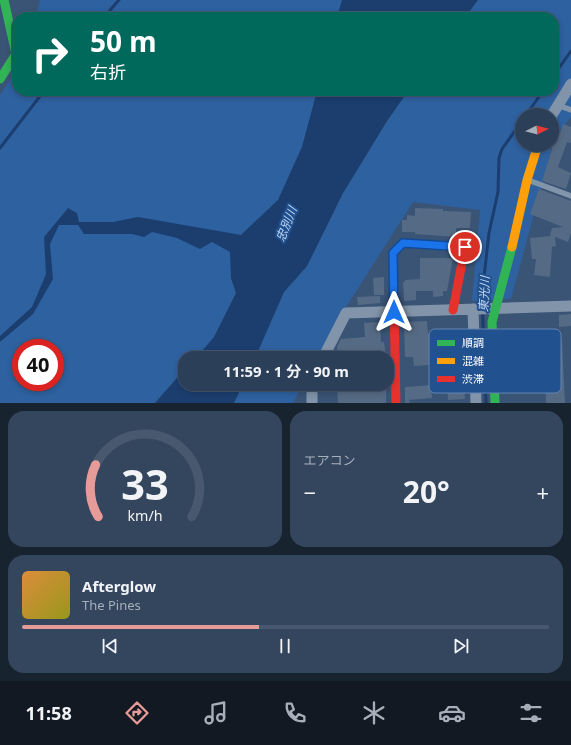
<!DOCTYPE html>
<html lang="ja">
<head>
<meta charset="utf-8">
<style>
	body { margin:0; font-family:"Noto Sans","Noto Sans JP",sans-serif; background:#34465e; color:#f1f3f6; height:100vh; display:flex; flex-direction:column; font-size:15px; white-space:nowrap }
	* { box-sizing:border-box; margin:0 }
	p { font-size:13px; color:#a6afba }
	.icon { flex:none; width:22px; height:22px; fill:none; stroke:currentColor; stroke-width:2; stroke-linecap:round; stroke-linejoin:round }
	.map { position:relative; height:403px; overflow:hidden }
	.drawer { display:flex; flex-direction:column; gap:8px; padding:8px; background:#182330; flex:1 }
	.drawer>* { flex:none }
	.hud { position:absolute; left:12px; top:12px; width:547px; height:84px; border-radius:16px; box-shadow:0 2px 6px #0003,0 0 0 1px #48586e; background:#00695c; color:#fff; overflow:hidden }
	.needle { width:26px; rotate:84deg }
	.buttons { position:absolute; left:515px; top:108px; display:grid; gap:8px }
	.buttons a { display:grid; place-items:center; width:44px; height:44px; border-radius:50%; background:#2c3f58; box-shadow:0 2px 6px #0003,0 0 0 1px #48586e; font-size:20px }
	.speed { position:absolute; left:12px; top:339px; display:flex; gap:8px; font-size:20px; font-weight:700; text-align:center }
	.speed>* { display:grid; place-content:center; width:52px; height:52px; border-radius:50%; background:#2c3f58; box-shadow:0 2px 6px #0003,0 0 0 1px #48586e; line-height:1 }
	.speed .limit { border:6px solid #d22; background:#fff; color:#111 }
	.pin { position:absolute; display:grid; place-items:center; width:34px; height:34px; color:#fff; margin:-17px; border:2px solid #fff; border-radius:50%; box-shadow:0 1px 4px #0007 }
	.me { position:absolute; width:44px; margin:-22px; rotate:0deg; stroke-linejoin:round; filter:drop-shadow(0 0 3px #0008) }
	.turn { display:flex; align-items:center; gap:14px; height:84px; padding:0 12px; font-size:18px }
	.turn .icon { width:52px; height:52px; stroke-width:2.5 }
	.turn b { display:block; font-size:28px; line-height:34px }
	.big { font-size:30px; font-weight:700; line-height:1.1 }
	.drawer .tile { flex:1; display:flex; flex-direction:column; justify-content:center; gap:6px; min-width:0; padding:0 14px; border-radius:16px; background:#34465e }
	.drawer .dial { align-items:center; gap:0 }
	.dial svg { height:104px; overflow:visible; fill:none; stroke:#48586e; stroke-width:7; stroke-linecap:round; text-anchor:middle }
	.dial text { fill:#f1f3f6; stroke:none }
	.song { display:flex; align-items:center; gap:12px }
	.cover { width:48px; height:48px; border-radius:6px; background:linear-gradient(135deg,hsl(30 70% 55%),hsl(60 70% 35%)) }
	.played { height:4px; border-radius:2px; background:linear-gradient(90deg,#e69b98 45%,#48586e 45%) }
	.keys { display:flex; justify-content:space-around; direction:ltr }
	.heat { display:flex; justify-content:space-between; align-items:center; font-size:22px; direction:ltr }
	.drawer .tiles { flex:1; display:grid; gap:8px; grid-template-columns:1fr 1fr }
	.tile:last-child { grid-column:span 2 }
	.trip { position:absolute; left:178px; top:351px; width:216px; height:40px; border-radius:16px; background:#2c3f58; box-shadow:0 2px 6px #0003,0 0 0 1px #48586e; font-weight:700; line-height:40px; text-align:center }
	.menu { display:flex; height:64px; justify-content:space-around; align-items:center; background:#121923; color:#a6afba }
	.menu .icon { width:28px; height:28px }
	.menu .active { color:#e69b98 }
	.menu b { font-size:18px; color:#f1f3f6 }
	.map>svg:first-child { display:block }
	.green { fill:#2e61a0; fill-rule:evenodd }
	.water { fill:#1b3e6f }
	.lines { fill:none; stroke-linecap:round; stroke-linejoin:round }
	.stream { stroke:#1b3e6f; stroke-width:3 }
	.building { fill:#556a84 }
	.lane { stroke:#8294a9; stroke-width:5.5 }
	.street { stroke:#8294a9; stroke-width:11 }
	.fast { stroke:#30b455; stroke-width:9 }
	.slow { stroke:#ff9f0a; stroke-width:9 }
	.jam { stroke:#e5322d; stroke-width:9 }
	.route-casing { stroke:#114b97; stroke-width:10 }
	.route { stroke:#1a73e8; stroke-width:7 }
	.labels { text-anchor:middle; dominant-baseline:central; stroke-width:4; stroke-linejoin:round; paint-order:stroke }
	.water-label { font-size:12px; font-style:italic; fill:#bed6f3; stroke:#22518f }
	.key { fill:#22518f; stroke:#6485b1; stroke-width:1 }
	.key-label { font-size:11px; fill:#fff }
</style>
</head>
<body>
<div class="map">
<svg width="571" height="403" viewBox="0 0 571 403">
	<rect width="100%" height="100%" fill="#3a5476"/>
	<path class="green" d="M40,0H342L337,17H36Z
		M478,0H571V117L555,136L511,299L472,301L480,210L413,202L346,307L317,358H255L284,292L307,266L343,193L387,121L408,91H554V17H465ZM522,115H552V145H522Z
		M17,69V91H317L302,147L278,200L241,235L231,278L236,293L214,337L196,358H185V369L155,403H0V95ZM21,348H55V382H21Z
		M243,384H303L293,403H234Z"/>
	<path class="water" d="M342,0H478L465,17H337Z
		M317,91H408L387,121L343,193L307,266L284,292L255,358H196L214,337L236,293L231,278L230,252L212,242L200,249L177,238L152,232L144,237L132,234H84L78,225H59L50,244L53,279L33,314L0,342V336L32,307L46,274L44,237L68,208L77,213L79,222H113L138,217L241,235L278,200L302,147Z
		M185,369V384H243L234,403H155Z"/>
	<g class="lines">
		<path class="stream" d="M104,17L119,0
			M554,75L571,51
			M526,115L543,91
			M0,148L44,91
			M486,403L482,295L489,233L498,192L499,158L502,149L522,121"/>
	</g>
	<path class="building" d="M563,124L571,127V143L567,142L558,167L571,173L566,189L542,181L552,149V142L556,144Z
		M539,189L571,201V233L568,242L555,237L556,246L552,247L550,277L534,275L536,259H532L530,238L551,236L550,235L552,228L563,227L530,214Z
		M415,208L443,209V211L471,212L470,228H456V237L415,234V232H402V220H407V215L415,216Z
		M420,258H453L447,291H443V296L433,297V291H416V300L404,301L403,282H405V280L420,279Z
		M384,277V295H374L373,278Z
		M380,296V303L358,305L357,297Z
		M571,314V326L559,327V315Z
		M427,321L428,334L457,332L460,360L468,359V372L463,373L465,399L448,400L447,382L445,383L444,364L414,366L413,357H405L404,322Z
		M380,322L381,342H384L386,357L340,358V356L338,357L337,346L341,339L365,337L364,323Z
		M544,340H562L565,403H546Z
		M337,384H382V388H386V403H338Z
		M431,385L432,398L409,400L410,403H405V387Z"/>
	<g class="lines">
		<path class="lane" d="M557,105L571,110
			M528,180L571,196"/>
		<path class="street" d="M552,115L571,84
			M473,309L476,403
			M323,358L346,313L571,306
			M312,384V403"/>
		<path class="fast" d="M0,79L16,54L4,0
			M495,403L492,322L512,247"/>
		<path class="slow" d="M512,247L527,180L538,145"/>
		<path class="jam" d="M396,403L393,253L403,243L465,247L453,310"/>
	</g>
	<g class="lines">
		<g class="route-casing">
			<path id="route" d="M394,312L393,253L403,243L465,247"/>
		</g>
		<use href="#route" class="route"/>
	</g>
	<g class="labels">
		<g class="water-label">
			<text transform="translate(286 224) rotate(-68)">忠別川</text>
			<text transform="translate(484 294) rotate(-87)">東光川</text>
		</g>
	</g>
	<rect x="429" y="329" width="132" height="64" rx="6" class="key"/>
	<rect x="437" y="340" width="18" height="6" fill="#30b455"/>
	<rect x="437" y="358" width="18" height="6" fill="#ff9f0a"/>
	<rect x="437" y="376" width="18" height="6" fill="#e5322d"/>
	<g class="key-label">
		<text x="462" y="347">順調</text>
		<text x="462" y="365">混雑</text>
		<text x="462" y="383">渋滞</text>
	</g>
</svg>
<div class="buttons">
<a><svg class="needle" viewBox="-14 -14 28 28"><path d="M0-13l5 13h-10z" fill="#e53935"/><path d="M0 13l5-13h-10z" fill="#a6afba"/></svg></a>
</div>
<div class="speed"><div class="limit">40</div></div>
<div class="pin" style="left:465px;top:247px;background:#d93025"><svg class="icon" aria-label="arrive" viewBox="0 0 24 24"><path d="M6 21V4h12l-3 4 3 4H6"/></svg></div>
<svg class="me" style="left:394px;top:312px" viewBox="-20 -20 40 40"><path d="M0-17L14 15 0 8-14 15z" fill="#1a73e8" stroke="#fff" stroke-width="4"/></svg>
<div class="trip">11:59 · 1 分 · 90 m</div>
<div class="hud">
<div class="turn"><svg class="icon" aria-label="right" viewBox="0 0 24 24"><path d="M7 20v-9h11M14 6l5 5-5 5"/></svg><div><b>50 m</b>右折</div></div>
</div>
</div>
<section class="drawer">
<div class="tiles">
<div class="tile dial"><svg viewBox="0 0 100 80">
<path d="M14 69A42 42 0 1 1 86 69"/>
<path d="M14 69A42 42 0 0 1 12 29" stroke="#e69b98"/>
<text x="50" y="56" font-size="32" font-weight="700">33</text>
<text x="50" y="72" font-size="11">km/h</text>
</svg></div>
<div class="tile"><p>エアコン</p>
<div class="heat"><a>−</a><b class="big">20°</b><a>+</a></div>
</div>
<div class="tile">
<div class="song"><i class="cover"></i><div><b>Afterglow</b><p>The Pines</p></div></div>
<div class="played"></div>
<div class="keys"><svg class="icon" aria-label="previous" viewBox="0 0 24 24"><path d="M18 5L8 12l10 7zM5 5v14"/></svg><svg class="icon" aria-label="pause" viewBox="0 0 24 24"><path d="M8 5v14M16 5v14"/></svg><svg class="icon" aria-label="next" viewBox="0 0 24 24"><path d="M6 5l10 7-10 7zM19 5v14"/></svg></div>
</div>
</div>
</section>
<nav class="menu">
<b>11:58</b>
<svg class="icon active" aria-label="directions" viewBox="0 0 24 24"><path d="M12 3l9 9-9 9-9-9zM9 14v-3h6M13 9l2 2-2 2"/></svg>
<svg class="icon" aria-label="music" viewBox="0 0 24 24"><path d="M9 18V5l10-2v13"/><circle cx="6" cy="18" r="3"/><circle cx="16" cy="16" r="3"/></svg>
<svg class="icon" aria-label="phone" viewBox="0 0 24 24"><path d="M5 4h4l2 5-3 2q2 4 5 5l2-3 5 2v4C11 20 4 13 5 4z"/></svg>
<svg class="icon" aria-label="climate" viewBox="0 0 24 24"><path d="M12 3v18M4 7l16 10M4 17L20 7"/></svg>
<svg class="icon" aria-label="car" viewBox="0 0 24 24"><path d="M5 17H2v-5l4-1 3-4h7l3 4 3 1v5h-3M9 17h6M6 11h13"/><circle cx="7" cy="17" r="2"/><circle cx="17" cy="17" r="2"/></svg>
<svg class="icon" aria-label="filters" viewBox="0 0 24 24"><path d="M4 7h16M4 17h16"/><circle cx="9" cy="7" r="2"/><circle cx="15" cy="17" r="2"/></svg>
</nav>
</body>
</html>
